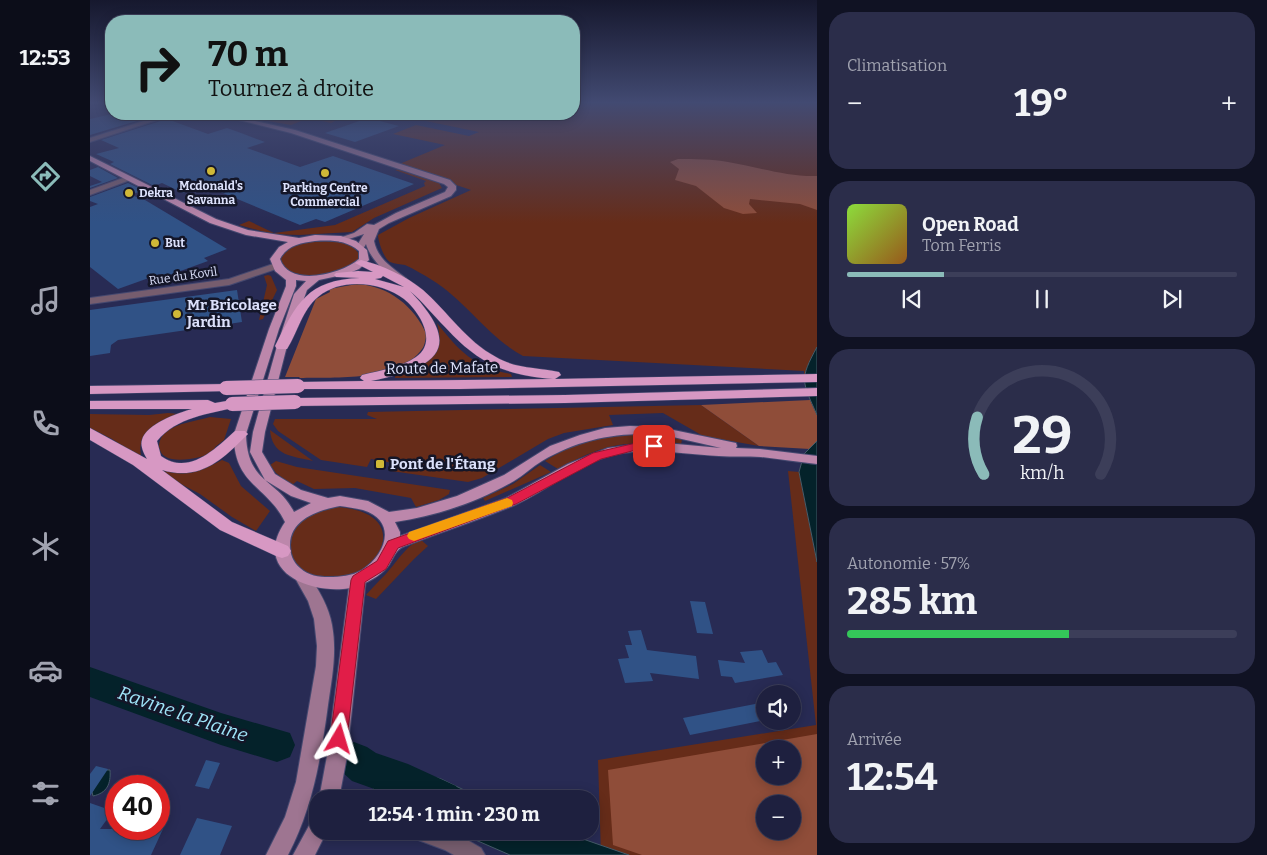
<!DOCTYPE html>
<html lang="fr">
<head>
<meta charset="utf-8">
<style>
	body { margin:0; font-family:Bitter,serif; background:#2b2d4a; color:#f1f3f6; height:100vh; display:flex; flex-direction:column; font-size:19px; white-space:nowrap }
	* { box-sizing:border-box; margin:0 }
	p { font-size:16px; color:#a1a3b0 }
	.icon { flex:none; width:28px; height:28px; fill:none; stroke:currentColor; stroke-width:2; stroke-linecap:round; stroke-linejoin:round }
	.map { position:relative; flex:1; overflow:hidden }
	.sheet { display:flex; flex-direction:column; gap:12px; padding:12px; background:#101223; width:450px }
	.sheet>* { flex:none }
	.guide { position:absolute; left:15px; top:15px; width:475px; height:105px; border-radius:20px; box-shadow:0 2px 12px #0003,0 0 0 1px #3c3e59; background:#8bbbb9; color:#111; overflow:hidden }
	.fabs { position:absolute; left:666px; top:685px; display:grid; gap:10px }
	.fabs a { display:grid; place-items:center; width:45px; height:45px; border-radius:50%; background:#1e203f; box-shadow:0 2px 12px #0003,0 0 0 1px #3c3e59; font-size:25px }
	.speed { position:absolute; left:15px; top:775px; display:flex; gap:10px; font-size:25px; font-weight:700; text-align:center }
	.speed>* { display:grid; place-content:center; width:65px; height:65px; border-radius:50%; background:#1e203f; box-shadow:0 2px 12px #0003,0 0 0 1px #3c3e59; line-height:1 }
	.speed .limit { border:8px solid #d22; background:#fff; color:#111 }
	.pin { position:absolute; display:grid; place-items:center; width:42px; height:42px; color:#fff; margin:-21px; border-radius:10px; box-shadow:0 2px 8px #0006 }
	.me { position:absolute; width:55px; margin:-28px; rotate:7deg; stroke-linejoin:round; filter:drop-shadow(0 0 4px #0008) }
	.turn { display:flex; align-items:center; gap:18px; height:105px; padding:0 20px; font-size:22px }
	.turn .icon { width:65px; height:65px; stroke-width:2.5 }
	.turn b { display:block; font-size:35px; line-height:42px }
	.big { font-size:38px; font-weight:700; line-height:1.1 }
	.sheet .card { flex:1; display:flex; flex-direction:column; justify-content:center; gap:8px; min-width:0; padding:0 18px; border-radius:20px; background:#2b2d4a }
	.sheet .dial { align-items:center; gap:0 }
	.dial svg { height:130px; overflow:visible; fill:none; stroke:#3c3e59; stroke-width:7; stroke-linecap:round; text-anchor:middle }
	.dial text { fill:#f1f3f6; stroke:none }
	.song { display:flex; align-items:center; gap:15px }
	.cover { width:60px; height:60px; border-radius:8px; background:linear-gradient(135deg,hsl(90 70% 55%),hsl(30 70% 35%)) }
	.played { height:5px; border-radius:2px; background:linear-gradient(90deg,#8bbbb9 25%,#3c3e59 25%) }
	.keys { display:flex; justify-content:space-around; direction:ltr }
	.heat { display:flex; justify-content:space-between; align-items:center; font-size:28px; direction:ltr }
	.charge { height:8px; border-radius:4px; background:linear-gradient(90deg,#34c759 57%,#3c3e59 0) }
	.trip { position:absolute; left:219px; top:790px; width:290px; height:50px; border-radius:20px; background:#1e203f; box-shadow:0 2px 12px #0003,0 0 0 1px #3c3e59; font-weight:700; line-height:50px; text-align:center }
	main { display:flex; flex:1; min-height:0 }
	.menu { display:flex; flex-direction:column; width:90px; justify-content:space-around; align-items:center; background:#0c0d19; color:#a1a3b0 }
	.menu .icon { width:35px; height:35px }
	.menu .active { color:#8bbbb9 }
	.menu b { font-size:22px; color:#f1f3f6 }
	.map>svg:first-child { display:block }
	.green { fill:#662c19; fill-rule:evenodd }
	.forest { fill:#8f4d39; fill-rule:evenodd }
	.water { fill:#04222a; stroke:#455b69 }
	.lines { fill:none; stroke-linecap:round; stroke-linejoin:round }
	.river { fill:#04222a; fill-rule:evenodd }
	.building { fill:#305286 }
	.street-casing { stroke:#45486f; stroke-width:2 }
	.secondary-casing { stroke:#45486f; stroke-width:2 }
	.primary-casing { stroke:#45486f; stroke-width:2 }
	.highway-casing { stroke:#45486f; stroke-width:1 }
	.street { fill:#765d6e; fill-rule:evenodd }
	.secondary { fill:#9e7591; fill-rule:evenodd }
	.primary { fill:#bc87ab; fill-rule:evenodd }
	.highway { fill:#d798c3; fill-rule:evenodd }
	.highway-bridge-casing { stroke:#45486f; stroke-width:15; stroke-linecap:butt }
	.highway-bridge { stroke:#d798c3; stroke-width:14 }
	.route { fill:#e11d48; stroke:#92132f }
	.slow { fill:#f59e0b }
	.poi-dot { fill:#cfb837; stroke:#141628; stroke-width:2 }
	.labels { text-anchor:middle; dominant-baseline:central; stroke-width:5; stroke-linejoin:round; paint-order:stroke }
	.far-poi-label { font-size:12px; font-weight:bold; fill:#dce1fb; stroke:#141628 }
	.far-street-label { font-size:12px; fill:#dce1fb; stroke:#141628 }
	.poi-label { font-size:15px; font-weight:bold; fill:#dce1fb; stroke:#141628; text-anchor:start }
	.street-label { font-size:15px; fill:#dce1fb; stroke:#141628 }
	.near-water-label { font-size:19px; font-style:italic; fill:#9fe4f8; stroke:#141628 }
</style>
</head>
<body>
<main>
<nav class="menu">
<b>12:53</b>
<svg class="icon active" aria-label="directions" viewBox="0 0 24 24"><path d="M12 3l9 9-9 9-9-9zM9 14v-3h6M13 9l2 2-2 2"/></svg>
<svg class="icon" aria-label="music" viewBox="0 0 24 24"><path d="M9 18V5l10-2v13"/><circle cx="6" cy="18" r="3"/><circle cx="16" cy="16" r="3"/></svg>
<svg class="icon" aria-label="phone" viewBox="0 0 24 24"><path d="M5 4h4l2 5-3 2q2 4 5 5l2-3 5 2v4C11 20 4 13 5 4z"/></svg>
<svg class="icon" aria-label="climate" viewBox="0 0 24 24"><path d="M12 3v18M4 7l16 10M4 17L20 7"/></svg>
<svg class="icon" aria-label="car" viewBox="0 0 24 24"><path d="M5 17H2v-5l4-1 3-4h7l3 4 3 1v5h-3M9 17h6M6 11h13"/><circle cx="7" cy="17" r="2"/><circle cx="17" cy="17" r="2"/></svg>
<svg class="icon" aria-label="filters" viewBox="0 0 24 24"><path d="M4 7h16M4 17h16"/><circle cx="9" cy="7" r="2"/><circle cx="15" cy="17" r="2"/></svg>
</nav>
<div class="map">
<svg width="727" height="855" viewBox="0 0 727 855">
	<rect width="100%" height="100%" fill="#282b54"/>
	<path class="green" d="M484,103H727V415L714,380V371L433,356C398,337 376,301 342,280C334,275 324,269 315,265C311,264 305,264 300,262C294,259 288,241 288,235L319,218L381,190L307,165L355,145L303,134L326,125L379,136L389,132L302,114H484Z
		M171,114H260L241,123L219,118L201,125L161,118Z
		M311,169L349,183L352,188L284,218L262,232L209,235L182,234L149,225L159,221L184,233L245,225L335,186L334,183L336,181L305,170L299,171Z
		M223,240C239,241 259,238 269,254L268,260L254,270L229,276H216L195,270L189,258L200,247Z
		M178,275L181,276L187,290L173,319L169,320L177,285L174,276Z
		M347,323C368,350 385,368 421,374L422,377L305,378V376C332,366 357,357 347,323Z
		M611,405L669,446L613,436L573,413L519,415L523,425L474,433L458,439L392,478L378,482L301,471L303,463L281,459L277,467L231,460L188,431L183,424L185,419H287L277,415L278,412Z
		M78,413L89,414C71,421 46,432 51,455L49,457L22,439L0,428V414L59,415Z
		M120,417L141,419L134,440L125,447L124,453C112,457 71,469 69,446C69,441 72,435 76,432C87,423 106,421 120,417Z
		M180,430L223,461C202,456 182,456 180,430Z
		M564,433L592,439L591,445C538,440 515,443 468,469L455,461C475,449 497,437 520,434C534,432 550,434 564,433Z
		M727,441V855H511L508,760L726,725L698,471L709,472L714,454ZM675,749H702V776H675ZM675,804H702V831H675Z
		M132,460L139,463L151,486L180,511L166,531L142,517L110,494L72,474L75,471C95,474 114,470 132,460Z
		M186,461L207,467L360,490L359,494L349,500L326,507L321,498L265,488L224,489L207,481L202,485L186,473L180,465Z
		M450,465L461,472L395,501L393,498L423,484Z
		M248,507C337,514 277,601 218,573C191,560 196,530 219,516C228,511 238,509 248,507Z
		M330,539L338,546L324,559L286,599L276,595C282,588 288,582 295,575C307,562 314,548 330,539Z"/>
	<path class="forest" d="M588,159C605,159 622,159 638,162C668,167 697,177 727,176V210L710,204L660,199L659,204L667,213L653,214L634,208L606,186L585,180L589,169L580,162Z
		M267,284C299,286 324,306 337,335C335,339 335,346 332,349C309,382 245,377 210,378L209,377H195L226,299L240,292L239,289Z
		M720,400L727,415V441L720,449L669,446L611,405Z
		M727,734V855H552L523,845L518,770ZM675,749H702V776H675ZM675,804H702V831H675Z"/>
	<path class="water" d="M727,347V415C712,381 709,380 727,347Z
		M727,441V562L709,472L714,454Z
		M298,764L351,779L393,799H298L285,792L275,768Z
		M14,770H20C21,784 17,793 3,796L2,792Z
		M365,831H470L539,855H420Z"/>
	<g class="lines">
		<path class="river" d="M0,667L131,713L200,733L205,745L200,757L187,762L131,745L0,697Z
			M264,742L277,747L286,753L318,764L366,786L372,799H312L262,781L251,771L246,759L251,747Z"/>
	</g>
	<path class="building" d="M22,114H33L50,120L0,135V119Z
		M278,118L309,126L265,142L235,133Z
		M77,119L118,134L137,128L151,133L175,142L157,148L210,167L243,156L324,184L235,222L226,219L210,225L116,186L93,193L72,183L64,186L20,164L24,162L6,154L29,148L11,140Z
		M8,167L28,178L0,188V186L12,182L0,176V170Z
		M38,183L53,190L41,195L55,200L137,249L114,258L118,261L74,277L70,274L28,289L0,267V207L8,204L0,201V197Z
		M147,290L152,322L28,340L21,345L20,353L0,356V310Z
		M600,601L615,602L623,634L607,633Z
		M551,630L557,650L606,656L609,679L560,673L563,681L535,683L528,659L539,658L535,645H542L538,631Z
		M672,650L678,663L686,662L693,675L645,683L642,677L631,676L628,660L655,663L650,652Z
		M675,702V720L600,735L593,718Z
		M116,760L130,763L119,789L105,786Z
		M6,766L18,769L0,796V774Z
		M0,803L23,811L10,829H73L61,855H0Z
		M107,818L142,826L130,855H90Z"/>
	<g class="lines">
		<g class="street-casing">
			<path id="street" d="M76,114H85L0,142V138Z
				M33,178L40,180L0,195V190Z
				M186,263L191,266L189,268L139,285L0,304V298L139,279Z
				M320,831H362L391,848L395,855H364L355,850L323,838Z"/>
		</g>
		<g class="secondary-casing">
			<path id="secondary" d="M125,114H135L205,130L360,180L366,186V190L361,196L299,223L289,229L284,241C288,260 303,268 317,279V283C304,286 279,257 276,244L273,249H267L266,247L274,234L250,242L246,239L264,233L277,224L284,225L306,213L355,192L358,187L354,184L201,133Z
				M213,572L218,574C229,590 239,607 242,625C247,652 242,678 238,705C231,757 223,807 198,855H176L195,817L206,782L226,666L227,646L224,619L218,601L205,578L208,574Z
				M268,573L273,575L276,579L257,756L249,799H229L237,756L260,579L263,575Z
				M228,819V831H237L225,855H203L221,822Z"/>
		</g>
		<g class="primary-casing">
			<path id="primary" d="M0,156L126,219L158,230L209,238L225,235L251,236L266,241L277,250L279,260L269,269L257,274L229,280L217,290L197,346L175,432L172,452L185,474L211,490L238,498L250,496L278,501L299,512L327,508L367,496L414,475L460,446L490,435L515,428L540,426L569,427L646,443L647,446L646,448L670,449L727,456V464C708,462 689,459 671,457C657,456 643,457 629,456C593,454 558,447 523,455C487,464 458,490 425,505C389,520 351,532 315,546C306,549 304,557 299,565C290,578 268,588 253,589C211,592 164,567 195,522C177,485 143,485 144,434L179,329L196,286V280L185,271L180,259L189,247L198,242L156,235L120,223L0,161ZM225,241C241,240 256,240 269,251V259C252,274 199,288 190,259C197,245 211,243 225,241ZM206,280L216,281L204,294L187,346L163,432L160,452L175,480L201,496L221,503L204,512C187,478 157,484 156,434L189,329L206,286ZM554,434L583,437L631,448L564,442L518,448L478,464L416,498L310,536V532L305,522C346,516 388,502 424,481C434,475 442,467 452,461C484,442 517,434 554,434ZM250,506C257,507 265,508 273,510C308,521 296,555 272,570C262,576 250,577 239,577C228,577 219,576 210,568C203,562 200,554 200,545C200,519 229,510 250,506Z"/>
		</g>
		<g class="highway-casing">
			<path id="highway" d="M271,260C292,265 316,276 333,290C358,312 376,341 406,357C426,369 447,367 469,372L471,375L465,379L727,374V382L370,389H203L201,386L208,382L274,381L270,378L272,375C291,370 310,368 326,357C348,342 330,312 314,299C292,282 251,277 228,297C212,310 208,332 197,349H187L185,346C207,303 217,280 270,278L246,277L244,275L246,273L268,271L283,272L265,263ZM293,276L314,287L285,279L291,278ZM320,291C333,302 343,315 355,327C388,363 414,375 463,379L281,381C346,368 376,349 320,291Z
				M136,384L141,385L143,388L141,391L0,394V386Z
				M727,388V396L475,403L205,406L200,405L198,402L200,399L205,398L475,395Z
				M118,400L125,403L142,400L147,401L149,404L147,407C118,414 87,417 67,441L71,456C99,476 125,449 145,431H155L158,434L155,437C131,461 109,481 72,470L142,522L198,546L201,551L198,556L192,558L186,556L130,530L43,465L0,440V428L57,459C54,454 50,446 52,440C56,424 88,413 102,409H0V401Z"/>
		</g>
		<use href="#street" class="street"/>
		<use href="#secondary" class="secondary"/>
		<use href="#primary" class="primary"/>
		<use href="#highway" class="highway"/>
		<g class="highway-bridge-casing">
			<path id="highway-bridge" d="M136,388L208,386
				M142,404L205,402"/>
		</g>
		<use href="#highway-bridge" class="highway-bridge"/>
	</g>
	<linearGradient id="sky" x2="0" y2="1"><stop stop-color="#16182e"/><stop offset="0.46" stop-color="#424a72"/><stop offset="1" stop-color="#424a72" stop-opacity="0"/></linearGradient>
	<rect width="727" height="223" fill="url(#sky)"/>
	<path class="route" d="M564,442L570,446L568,448L546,450L511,459L426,504L308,548L296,569L275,582L257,739L255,745L249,747L243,745L240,739L261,580L263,576L287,561L298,541L417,498L503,453L546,443Z"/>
	<path class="slow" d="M417,498L422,500L423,503L422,506L324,541L319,539L317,536L319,532Z"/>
	<g class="poi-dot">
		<circle cx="121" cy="171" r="5"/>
		<circle cx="235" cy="173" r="5"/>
		<circle cx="39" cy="193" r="5"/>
		<circle cx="65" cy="243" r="5"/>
		<circle cx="87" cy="314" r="5"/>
		<rect x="285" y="459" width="10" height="10" rx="2.5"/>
	</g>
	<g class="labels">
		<g class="far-poi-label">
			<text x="121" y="186">Mcdonald's<tspan x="121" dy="14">Savanna</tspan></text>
			<text x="235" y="188">Parking Centre<tspan x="235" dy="14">Commercial</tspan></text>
			<text x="49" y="193" text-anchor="start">Dekra</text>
			<text x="75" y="243" text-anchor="start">But</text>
		</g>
		<g class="far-street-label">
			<text transform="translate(93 276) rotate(-8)">Rue du Kovil</text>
		</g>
		<g class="poi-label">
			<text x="97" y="305">Mr Bricolage<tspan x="97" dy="17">Jardin</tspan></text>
			<text x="300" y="464">Pont de l'Étang</text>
		</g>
		<g class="street-label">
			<text transform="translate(352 368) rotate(-1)">Route de Mafate</text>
		</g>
		<g class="near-water-label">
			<text transform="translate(93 714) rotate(19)">Ravine la Plaine</text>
		</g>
	</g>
</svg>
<div class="fabs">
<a><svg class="icon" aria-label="sound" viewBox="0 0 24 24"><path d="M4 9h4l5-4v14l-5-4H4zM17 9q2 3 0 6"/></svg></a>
<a>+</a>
<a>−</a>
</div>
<div class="speed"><div class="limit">40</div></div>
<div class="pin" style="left:564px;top:446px;background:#d93025"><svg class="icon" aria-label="arrive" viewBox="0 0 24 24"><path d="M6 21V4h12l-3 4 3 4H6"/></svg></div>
<svg class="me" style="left:249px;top:739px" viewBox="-20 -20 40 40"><path d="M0-17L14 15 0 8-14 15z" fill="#e11d48" stroke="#fff" stroke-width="4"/></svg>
<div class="trip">12:54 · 1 min · 230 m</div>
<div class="guide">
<div class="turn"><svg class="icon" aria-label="right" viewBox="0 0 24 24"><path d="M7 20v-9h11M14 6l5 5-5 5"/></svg><div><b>70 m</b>Tournez à droite</div></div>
</div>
</div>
<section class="sheet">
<div class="card"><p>Climatisation</p>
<div class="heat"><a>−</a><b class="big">19°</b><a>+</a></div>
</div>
<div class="card">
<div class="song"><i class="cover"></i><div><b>Open Road</b><p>Tom Ferris</p></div></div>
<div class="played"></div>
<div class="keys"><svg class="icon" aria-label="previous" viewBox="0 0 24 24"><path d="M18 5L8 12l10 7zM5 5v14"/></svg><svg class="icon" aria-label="pause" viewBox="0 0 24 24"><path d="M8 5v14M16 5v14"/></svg><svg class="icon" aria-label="next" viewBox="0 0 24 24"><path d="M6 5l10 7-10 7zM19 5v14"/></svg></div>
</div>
<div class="card dial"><svg viewBox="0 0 100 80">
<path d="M14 69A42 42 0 1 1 86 69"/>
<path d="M14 69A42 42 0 0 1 10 34" stroke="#8bbbb9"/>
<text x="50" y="56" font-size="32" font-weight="700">29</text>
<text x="50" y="72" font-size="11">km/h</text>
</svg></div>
<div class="card"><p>Autonomie · 57%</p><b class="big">285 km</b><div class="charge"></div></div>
<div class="card"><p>Arrivée</p><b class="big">12:54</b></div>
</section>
</main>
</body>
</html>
